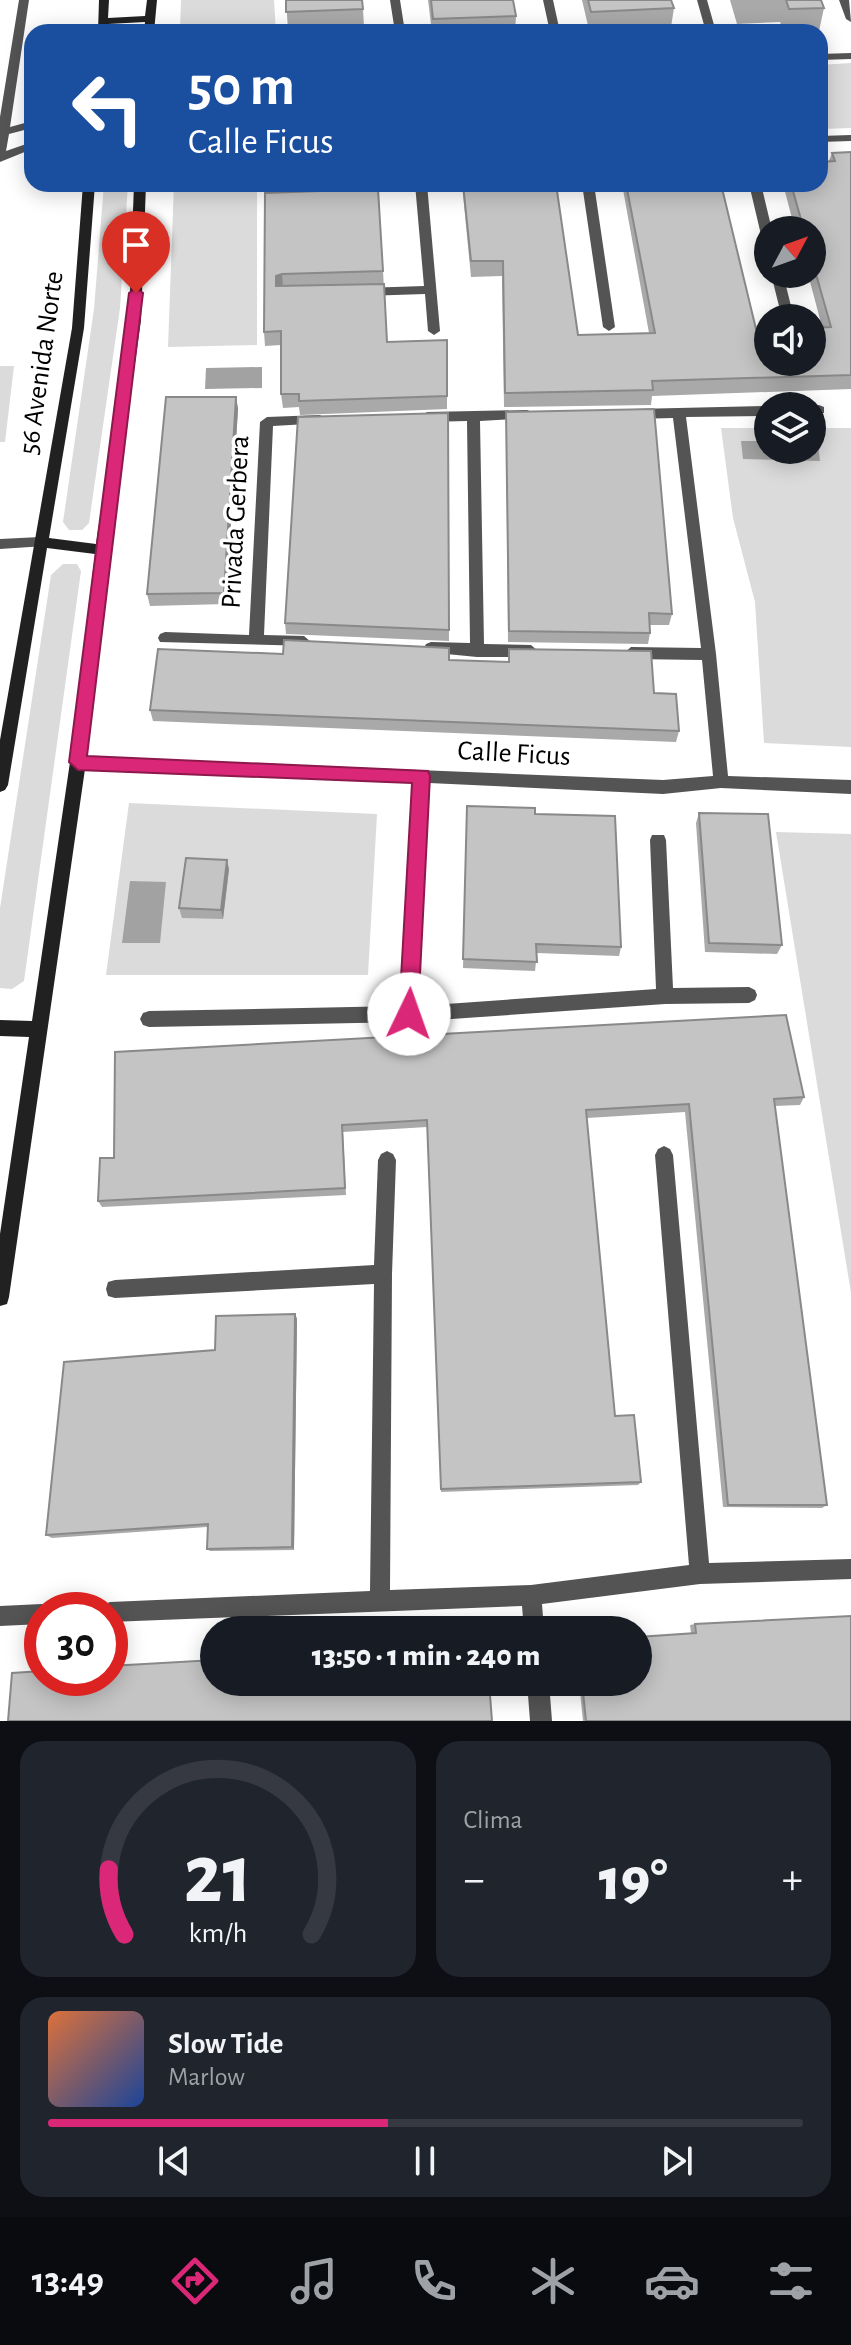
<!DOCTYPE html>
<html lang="es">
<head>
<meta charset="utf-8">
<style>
	body { margin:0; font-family:"Alegreya Sans",sans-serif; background:#20242c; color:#f1f3f6; height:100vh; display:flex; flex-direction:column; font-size:30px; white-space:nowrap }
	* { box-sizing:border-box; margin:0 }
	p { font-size:26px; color:#9ea1a6 }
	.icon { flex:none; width:44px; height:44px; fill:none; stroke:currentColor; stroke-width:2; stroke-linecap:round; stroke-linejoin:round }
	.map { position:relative; height:1721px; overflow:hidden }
	.details { display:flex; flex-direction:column; gap:20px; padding:20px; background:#0d0f14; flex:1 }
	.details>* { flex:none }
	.banner { position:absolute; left:24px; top:24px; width:804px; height:168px; border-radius:24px; box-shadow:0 4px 20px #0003; background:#1a4fa0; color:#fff; overflow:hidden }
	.needle { width:52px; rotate:49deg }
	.fabs { position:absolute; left:754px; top:216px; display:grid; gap:16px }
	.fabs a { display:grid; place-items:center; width:72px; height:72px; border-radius:50%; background:#171b24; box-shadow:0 4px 20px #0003; font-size:40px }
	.speed { position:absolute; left:24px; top:1592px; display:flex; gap:16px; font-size:40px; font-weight:700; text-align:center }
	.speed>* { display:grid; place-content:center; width:104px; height:104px; border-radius:50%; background:#171b24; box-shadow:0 4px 20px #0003; line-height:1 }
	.speed .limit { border:12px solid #d22; background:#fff; color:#111 }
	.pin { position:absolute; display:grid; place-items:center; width:68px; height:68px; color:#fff; margin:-82px -34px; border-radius:50% 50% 50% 0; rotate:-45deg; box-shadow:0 0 8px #0007 }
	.pin .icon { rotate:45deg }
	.me { position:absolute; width:88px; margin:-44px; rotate:3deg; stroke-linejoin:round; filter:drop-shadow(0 0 6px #0008) }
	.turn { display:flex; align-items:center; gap:28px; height:168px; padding:0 32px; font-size:36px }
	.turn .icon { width:104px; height:104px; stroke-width:2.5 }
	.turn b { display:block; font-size:56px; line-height:68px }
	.big { font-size:60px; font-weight:800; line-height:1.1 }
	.details .card { flex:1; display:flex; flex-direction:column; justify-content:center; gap:12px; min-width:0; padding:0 28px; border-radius:24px; background:#20242c }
	.details .dial { align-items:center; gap:0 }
	.dial svg { height:208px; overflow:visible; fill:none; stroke:#363941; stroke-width:7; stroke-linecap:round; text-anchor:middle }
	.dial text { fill:#f1f3f6; stroke:none }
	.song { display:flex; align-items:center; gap:24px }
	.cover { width:96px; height:96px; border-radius:12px; background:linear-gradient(135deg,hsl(20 70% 55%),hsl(220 70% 35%)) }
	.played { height:8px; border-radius:4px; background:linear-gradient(90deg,#db2777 45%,#363941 45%) }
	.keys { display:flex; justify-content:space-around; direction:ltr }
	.heat { display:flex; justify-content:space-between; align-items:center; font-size:44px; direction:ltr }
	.details .tiles { flex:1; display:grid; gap:20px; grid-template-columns:1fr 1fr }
	.card:last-child { grid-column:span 2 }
	.trip { position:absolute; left:200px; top:1616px; width:452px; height:80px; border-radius:40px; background:#171b24; box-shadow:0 4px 20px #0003; font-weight:800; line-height:80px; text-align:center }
	.dock { display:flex; height:128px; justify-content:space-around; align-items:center; background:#090b0e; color:#9ea1a6 }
	.dock .icon { width:56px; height:56px }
	.dock .current { color:#db2777 }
	.dock b { font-size:36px; color:#f1f3f6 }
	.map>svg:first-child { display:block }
	.green { fill:#dbdbdb }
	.water { fill:#a2a2a2 }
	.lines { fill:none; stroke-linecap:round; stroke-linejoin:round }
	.street { fill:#545454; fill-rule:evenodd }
	.secondary { fill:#212121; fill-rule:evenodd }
	.wall { fill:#a9a9a9 }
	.shaded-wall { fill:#898989 }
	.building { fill:#c4c4c4; stroke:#898989; stroke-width:2 }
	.route { fill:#db2777; stroke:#8e194d; stroke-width:2 }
	.labels { text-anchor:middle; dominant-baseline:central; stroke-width:7; stroke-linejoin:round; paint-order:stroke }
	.street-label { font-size:28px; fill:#000; stroke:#fff }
</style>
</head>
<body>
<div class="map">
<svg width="851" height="1721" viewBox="0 0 851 1721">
	<rect width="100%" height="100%" fill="#fff"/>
	<path class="green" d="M181,0H274L276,32H180Z
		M851,63V128L820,129V65Z
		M104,184H128L120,308L89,523L82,530H69L63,522L94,309Z
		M174,184H257V345L168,347Z
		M0,366H14L5,442H0Z
		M721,428H768V450H812V428H851V747L764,743L755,602L733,518Z
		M63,564H77L81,571L24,981L12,989L0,988V908L51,575Z
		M129,803L377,814L368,975H106Z
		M776,832L851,834V1293Z"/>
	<path class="water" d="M262,367V388L205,389L206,368Z
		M741,441H768V450H812V443H818L820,461L743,459Z
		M130,881L166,882L160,943H122Z"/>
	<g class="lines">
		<path class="street" d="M19,0H29L10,127L32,121V128L9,134L6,151L32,142V149L0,162V117Z
			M390,0H400L405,32H395Z
			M543,0H553L560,32H550Z
			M697,0H707L716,32H706Z
			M839,0H849L851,22L846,19Z
			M851,53V59L820,60V54Z
			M851,135V141L820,142V136Z
			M415,184H427L440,331L434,335L428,331L425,294L364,296L358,292L364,288L424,286Z
			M582,184H594L615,327L609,331L603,327Z
			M749,184H761L772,230H768V243L762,239Z
			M771,274H783L794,318H782Z
			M819,405L824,407V413L812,415V406H810Z
			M768,406V416L686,417L716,654L728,776L851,780V794L721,788L663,794L429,783L418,1006L656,989L650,840L652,835H664L666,840L673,988L749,987L755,990L757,995L755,1000L749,1003L665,1004L409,1022L149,1027L143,1025L140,1019L143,1013L149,1011L401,1006L414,783L78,768L73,767L70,762L73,757L78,756L663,780L713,776L702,660L631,659L624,653L631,647L701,648L673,418L635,419L628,414L635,409Z
			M527,410L532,412V418L480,421L484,644L531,645L538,651L531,657H477L426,652L424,648L426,644L431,642L470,643L467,421L427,422L420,417L427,412Z
			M320,415L327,420L325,423L273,426L264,635L304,636L311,642L309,646L160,642L158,638L160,634L165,632L249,635L260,422L267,417Z
			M40,537L47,542L45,546L0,549V539Z
			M664,1146L670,1149L673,1155L709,1563L851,1559V1579L700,1584L542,1604L544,1630H524L522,1606L110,1622V1610H100L103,1605L110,1602L370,1591L374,1284L115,1298L108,1296L106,1289L108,1282L115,1280L374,1265L378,1160L381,1154L387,1151L393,1154L396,1160L392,1274L390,1590L531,1585L689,1565L655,1155L658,1149Z
			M42,1604L51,1610H42V1624L0,1626V1606Z
			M527,1682H549L552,1721H530Z"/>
		<path class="secondary" d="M99,0H109L108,18L145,16L147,0H157L154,32H144L145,22L108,24L106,32H98Z
			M83,184H95L84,328L49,538L96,544L129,320L134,184H146L141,320L109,550L86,762L9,1297L7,1304L0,1306V1234L29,1037L0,1036V1020L32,1021L70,762L95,554L47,548L8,785L5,790L0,792V740L72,328Z"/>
	</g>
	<path class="wall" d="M286,0L363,9L364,27L288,30Z
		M428,0H513L516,16L515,32H432Z
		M582,0H671L674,8L671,27L589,30Z
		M730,0H821L824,8L819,31L784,32L780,22L737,24Z
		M851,152V389L652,396L651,405L504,407L502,276L471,277L462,184H556L578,335L649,333L622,184H721L756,329L822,327L808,274H812V230H795L783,184H820L832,153Z
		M265,193L383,271L387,342L447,340V409L300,415L299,407L283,408L281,394V345L265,346L264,332Z
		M236,397L238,409L226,604L150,606L147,594Z
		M506,412L672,614L669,625H650V633L648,644L508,642Z
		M448,413L449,641L286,634L285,623Z
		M509,649L654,693L679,731L676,742L153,721L150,710L449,660L508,662Z
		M467,806L535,814L621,947L619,956L537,953L535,971L463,968Z
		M699,813L782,945L777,954L705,952L696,823Z
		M229,869L223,919L182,918L179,908Z
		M115,1052L804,1097L800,1105L774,1106L827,1505L822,1508L723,1507L685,1112L587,1118L615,1416L641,1482L638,1485L441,1492L427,1127L343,1132L346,1195L102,1207L98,1201L114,1158Z
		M295,1314L297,1319L294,1550L210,1551L207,1549V1527L52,1538L46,1535L215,1350Z
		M695,1624L851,1721H583L579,1682H638L691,1633L690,1625Z"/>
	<path class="shaded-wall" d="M282,274L283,288L278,300L276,276Z
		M236,397L238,409L226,604L224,593Z
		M227,860L229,869L223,919L221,910Z
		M295,1314L297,1319L294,1550L292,1547Z"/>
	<path class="building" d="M286,0H362L363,9L286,12Z
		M431,0H513L516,16L433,19Z
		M588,0H671L674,8L591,12Z
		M786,0H821L824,8L789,9Z
		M851,152V375L652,381L653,390L505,393L503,261H471L463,184H556L578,335L655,333L626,184H721L756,329H768V362H812V328L831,327L812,260V230H804L791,184H820V162L835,161L832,153Z
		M378,189L383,271L282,274L276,276V286L384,284L387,342L447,340V396L299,401V394H281V331L264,332L265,193Z
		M166,397H236L224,593L147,594Z
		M654,409L672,614L649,613L650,633L509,631L506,412Z
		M448,413L449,630L285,623L298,417Z
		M284,640L449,648V660L509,662V649L651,651L654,693L676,694L679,731L150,710L158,649L283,654Z
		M467,806L535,808V814L615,816L621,947L536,944L537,962L463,959Z
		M699,813L768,814L782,945L709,943Z
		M186,858L227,860L221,910L179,908Z
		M786,1015L804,1097L774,1099L827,1505H728L689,1104L586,1110L615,1416L634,1415L641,1482L441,1489L427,1120L342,1125L345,1188L98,1201L100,1158H114L115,1052Z
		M295,1314L292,1547L207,1549L208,1524L46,1535L64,1362L215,1350L216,1316Z
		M851,1616V1721H586L582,1682H638V1637L696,1633L695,1624Z
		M214,1660V1682H489L492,1721H8L12,1673L42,1671V1678H110V1666Z"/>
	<path class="route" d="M136,288L143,293L87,756L428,771L430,776L418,1014L415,1020L409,1022L402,1020L399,1014L412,783L78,770L69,762L129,293Z"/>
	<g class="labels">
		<g class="street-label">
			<text transform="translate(42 363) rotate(-82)">56 Avenida Norte</text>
			<text transform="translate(236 522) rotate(-87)">Privada Gerbera</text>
			<text transform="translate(514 754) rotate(3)">Calle Ficus</text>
		</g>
	</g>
</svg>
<div class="fabs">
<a><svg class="needle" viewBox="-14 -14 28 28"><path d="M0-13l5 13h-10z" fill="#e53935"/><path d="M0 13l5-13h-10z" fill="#9ea1a6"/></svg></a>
<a><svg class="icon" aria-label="sound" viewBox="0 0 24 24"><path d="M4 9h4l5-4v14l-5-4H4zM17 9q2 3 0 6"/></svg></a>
<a><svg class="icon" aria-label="layers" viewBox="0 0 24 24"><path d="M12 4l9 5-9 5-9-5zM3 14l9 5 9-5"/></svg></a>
</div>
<div class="speed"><div class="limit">30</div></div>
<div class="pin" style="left:136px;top:293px;background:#d93025"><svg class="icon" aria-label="arrive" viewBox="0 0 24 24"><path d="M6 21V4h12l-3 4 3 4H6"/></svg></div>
<svg class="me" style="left:409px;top:1014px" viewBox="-20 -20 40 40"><circle r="19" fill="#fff"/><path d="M0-13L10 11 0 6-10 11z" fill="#db2777"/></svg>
<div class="trip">13:50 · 1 min · 240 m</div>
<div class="banner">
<div class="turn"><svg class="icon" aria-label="left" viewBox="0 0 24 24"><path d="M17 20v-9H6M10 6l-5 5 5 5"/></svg><div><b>50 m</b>Calle Ficus</div></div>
</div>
</div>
<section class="details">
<div class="tiles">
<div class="card dial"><svg viewBox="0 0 100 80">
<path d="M14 69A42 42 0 1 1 86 69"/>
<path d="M14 69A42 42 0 0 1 8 44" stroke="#db2777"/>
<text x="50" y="56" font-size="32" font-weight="700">21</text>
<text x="50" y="72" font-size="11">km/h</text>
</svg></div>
<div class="card"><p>Clima</p>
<div class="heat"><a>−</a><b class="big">19°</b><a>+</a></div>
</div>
<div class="card">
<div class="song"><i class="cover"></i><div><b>Slow Tide</b><p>Marlow</p></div></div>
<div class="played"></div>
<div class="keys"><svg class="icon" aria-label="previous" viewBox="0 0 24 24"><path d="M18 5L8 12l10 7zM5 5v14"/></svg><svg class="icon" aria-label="pause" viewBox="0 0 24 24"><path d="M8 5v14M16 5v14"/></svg><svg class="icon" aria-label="next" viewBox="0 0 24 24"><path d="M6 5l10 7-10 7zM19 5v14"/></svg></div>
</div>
</div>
</section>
<nav class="dock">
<b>13:49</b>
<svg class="icon current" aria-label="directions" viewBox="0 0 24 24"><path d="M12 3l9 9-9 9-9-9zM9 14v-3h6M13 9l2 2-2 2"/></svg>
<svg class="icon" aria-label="music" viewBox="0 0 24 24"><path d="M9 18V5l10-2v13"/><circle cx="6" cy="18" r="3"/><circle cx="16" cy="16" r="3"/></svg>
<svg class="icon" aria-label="phone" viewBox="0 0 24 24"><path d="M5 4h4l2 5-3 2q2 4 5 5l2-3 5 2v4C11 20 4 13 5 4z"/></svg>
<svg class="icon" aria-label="climate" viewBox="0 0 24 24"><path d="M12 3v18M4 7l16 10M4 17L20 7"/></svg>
<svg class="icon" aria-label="car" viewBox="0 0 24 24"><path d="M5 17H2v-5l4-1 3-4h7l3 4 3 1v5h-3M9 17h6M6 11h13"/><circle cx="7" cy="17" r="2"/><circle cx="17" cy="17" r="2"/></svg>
<svg class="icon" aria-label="filters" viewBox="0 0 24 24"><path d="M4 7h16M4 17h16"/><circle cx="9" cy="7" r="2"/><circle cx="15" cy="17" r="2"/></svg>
</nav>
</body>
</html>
